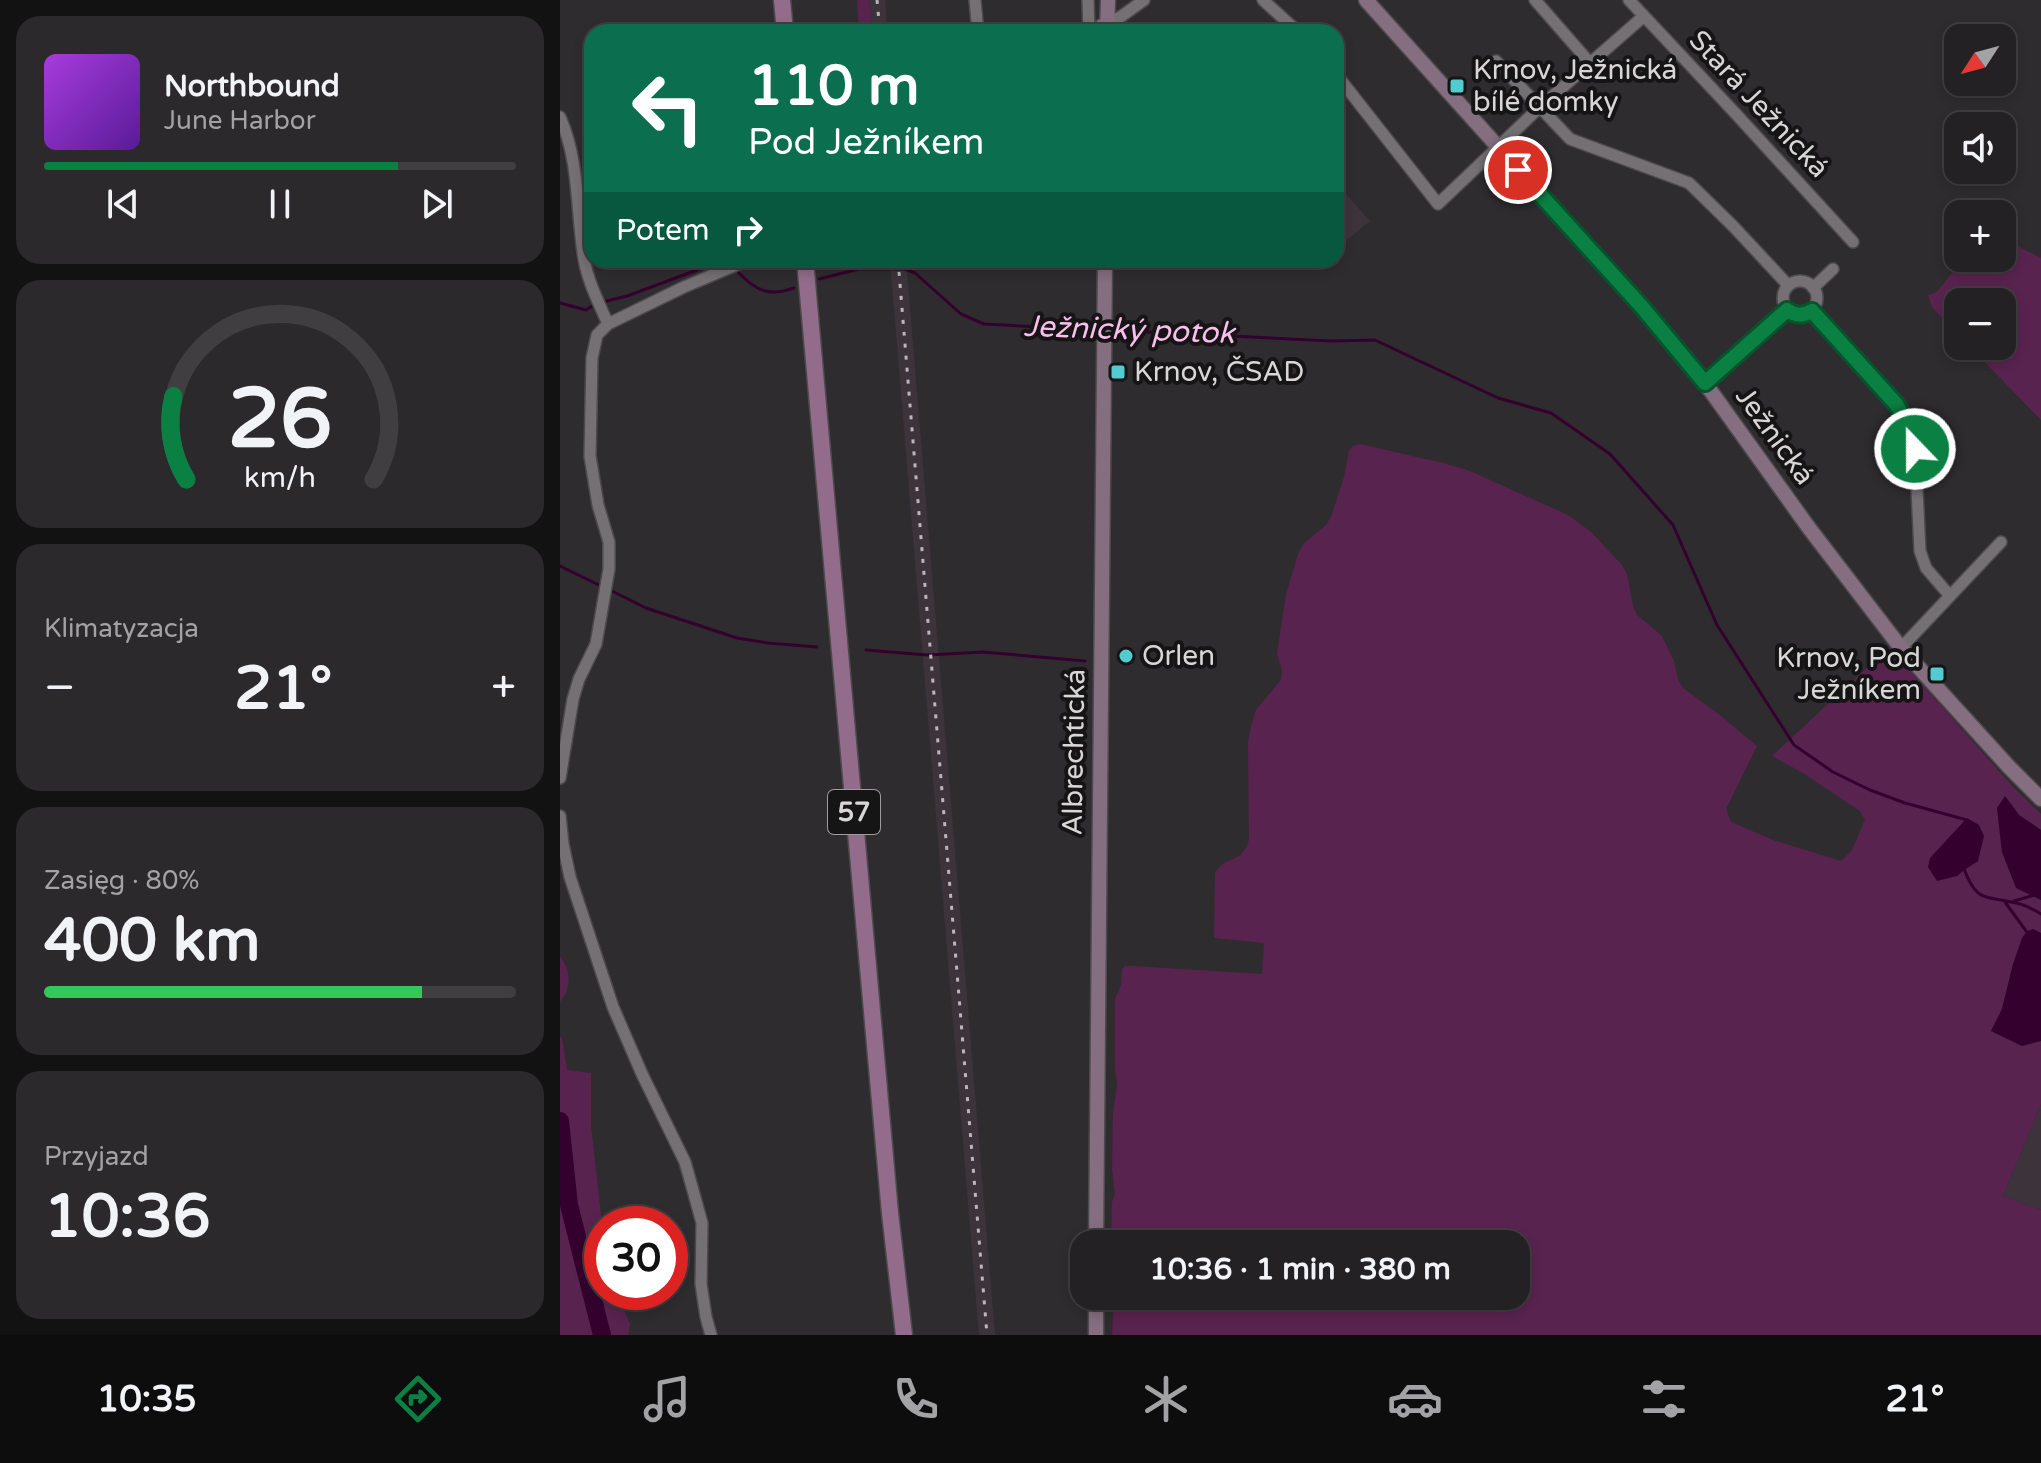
<!DOCTYPE html>
<html lang="pl">
<head>
<meta charset="utf-8">
<style>
	body { margin:0; font-family:"Varela Round",sans-serif; background:#2b292b; color:#f1f3f6; height:100vh; display:flex; flex-direction:column; font-size:30px; white-space:nowrap }
	* { box-sizing:border-box; margin:0 }
	p { font-size:26px; color:#a3a3a6 }
	.icon { flex:none; width:44px; height:44px; fill:none; stroke:currentColor; stroke-width:2; stroke-linecap:round; stroke-linejoin:round }
	.map { position:relative; flex:1; overflow:hidden }
	.panel { display:flex; flex-direction:column; gap:16px; padding:16px; background:#131213; width:560px }
	.panel>* { flex:none }
	.hud { position:absolute; left:24px; top:24px; width:760px; height:244px; border-radius:24px; box-shadow:0 4px 12px #0003,0 0 0 2px #403e41; background:#0b6e4f; color:#fff; overflow:hidden }
	.needle { width:52px; rotate:234deg }
	.buttons { position:absolute; left:1384px; top:24px; display:grid; gap:16px }
	.buttons a { display:grid; place-items:center; width:72px; height:72px; border-radius:16px; background:#232123; box-shadow:0 4px 12px #0003,0 0 0 2px #403e41; font-size:40px }
	.speed { position:absolute; left:24px; top:1206px; display:flex; gap:16px; font-size:40px; font-weight:700; text-align:center }
	.speed>* { display:grid; place-content:center; width:104px; height:104px; border-radius:50%; background:#232123; box-shadow:0 4px 12px #0003,0 0 0 2px #403e41; line-height:1 }
	.speed .limit { border:12px solid #d22; background:#fff; color:#111 }
	.pin { position:absolute; display:grid; place-items:center; width:68px; height:68px; color:#fff; margin:-34px; border:4px solid #fff; border-radius:50%; box-shadow:0 2px 8px #0007 }
	.me { position:absolute; width:88px; margin:-44px; rotate:338deg; stroke-linejoin:round; filter:drop-shadow(0 0 6px #0008) }
	.turn { display:flex; align-items:center; gap:28px; height:168px; padding:0 32px; font-size:36px }
	.turn .icon { width:104px; height:104px; stroke-width:2.5 }
	.turn b { display:block; font-size:56px; line-height:68px }
	.then { display:flex; align-items:center; height:76px; padding:0 32px; background:#0003; gap:16px; font-size:30px }
	.big { font-size:60px; font-weight:800; line-height:1.1 }
	.panel .tile { flex:1; display:flex; flex-direction:column; justify-content:center; gap:12px; min-width:0; padding:0 28px; border-radius:24px; background:#2b292b }
	.panel .dial { align-items:center; gap:0 }
	.dial svg { height:208px; overflow:visible; fill:none; stroke:#403e41; stroke-width:7; stroke-linecap:round; text-anchor:middle }
	.dial text { fill:#f1f3f6; stroke:none }
	.song { display:flex; align-items:center; gap:24px }
	.cover { width:96px; height:96px; border-radius:12px; background:linear-gradient(135deg,hsl(280 70% 55%),hsl(270 70% 35%)) }
	.played { height:8px; border-radius:4px; background:linear-gradient(90deg,#0b8043 75%,#403e41 75%) }
	.keys { display:flex; justify-content:space-around; direction:ltr }
	.heat { display:flex; justify-content:space-between; align-items:center; font-size:44px; direction:ltr }
	.charge { height:12px; border-radius:6px; background:linear-gradient(90deg,#34c759 80%,#403e41 0) }
	.trip { position:absolute; left:510px; top:1230px; width:460px; height:80px; border-radius:24px; background:#232123; box-shadow:0 4px 12px #0003,0 0 0 2px #403e41; font-weight:800; line-height:80px; text-align:center }
	.tabs { display:flex; height:128px; justify-content:space-around; align-items:center; background:#0e0d0e; color:#a3a3a6 }
	.tabs .icon { width:56px; height:56px }
	.tabs .on { color:#0b8043 }
	.tabs b { font-size:36px; color:#f1f3f6 }
	main { display:flex; flex:1; min-height:0 }
	.map>svg:first-child { display:block }
	.built { fill:#3c343a }
	.green { fill:#59234f; fill-rule:evenodd }
	.water { fill:#34002d }
	.lines { fill:none; stroke-linecap:round; stroke-linejoin:round }
	.stream { stroke:#34002d; stroke-width:3 }
	.river { stroke:#34002d; stroke-width:18 }
	.street-casing { stroke:#4d4a4d; stroke-width:14 }
	.secondary-casing { stroke:#4d4a4d; stroke-width:17 }
	.primary-casing { stroke:#4d4a4d; stroke-width:19 }
	.street { stroke:#747073; stroke-width:11 }
	.secondary { stroke:#846e7f; stroke-width:14 }
	.primary { stroke:#936c8b; stroke-width:16 }
	.rail { stroke:#bab7b9; stroke-width:3; stroke-dasharray:4 8; stroke-linecap:butt }
	.route-casing { stroke:#07532c; stroke-width:20 }
	.route { stroke:#0b8043; stroke-width:14 }
	.poi-dot { fill:#51ccd1; stroke:#161516; stroke-width:3 }
	.labels { text-anchor:middle; dominant-baseline:central; stroke-width:8; stroke-linejoin:round; paint-order:stroke }
	.shield { fill:#161516; stroke:#9e9c9e; stroke-width:2 }
	.shield-label { font-size:26px; font-weight:bold; fill:#d9d6d8 }
	.poi-label { font-size:28px; fill:#d9d6d8; stroke:#161516; text-anchor:start }
	.street-label { font-size:28px; fill:#d9d6d8; stroke:#161516 }
	.water-label { font-size:30px; font-style:italic; fill:#fabdec; stroke:#161516 }
</style>
</head>
<body>
<main>
<section class="panel">
<div class="tile">
<div class="song"><i class="cover"></i><div><b>Northbound</b><p>June Harbor</p></div></div>
<div class="played"></div>
<div class="keys"><svg class="icon" aria-label="previous" viewBox="0 0 24 24"><path d="M18 5L8 12l10 7zM5 5v14"/></svg><svg class="icon" aria-label="pause" viewBox="0 0 24 24"><path d="M8 5v14M16 5v14"/></svg><svg class="icon" aria-label="next" viewBox="0 0 24 24"><path d="M6 5l10 7-10 7zM19 5v14"/></svg></div>
</div>
<div class="tile dial"><svg viewBox="0 0 100 80">
<path d="M14 69A42 42 0 1 1 86 69"/>
<path d="M14 69A42 42 0 0 1 9 37" stroke="#0b8043"/>
<text x="50" y="56" font-size="32" font-weight="700">26</text>
<text x="50" y="72" font-size="11">km/h</text>
</svg></div>
<div class="tile"><p>Klimatyzacja</p>
<div class="heat"><a>−</a><b class="big">21°</b><a>+</a></div>
</div>
<div class="tile"><p>Zasięg · 80%</p><b class="big">400 km</b><div class="charge"></div></div>
<div class="tile"><p>Przyjazd</p><b class="big">10:36</b></div>
</section>
<div class="map">
<svg width="1481" height="1335" viewBox="0 0 1481 1335">
	<rect width="100%" height="100%" fill="#2f2c2f"/>
	<path class="built" d="M309,0H325L327,32H312Z
		M776,183L810,221L776,249Z
		M330,260H346L435,1335H419Z
		M1481,1104V1210L1443,1196Z"/>
	<path class="green" d="M297,0H309L312,32H299Z
		M1442,238L1481,258V420L1409,346H1442V302H1398V335L1372,307L1368,295L1377,292L1404,258H1442Z
		M800,444L883,463L910,471L1008,515L1031,532L1062,565L1067,574L1073,606L1077,615L1102,636L1114,661L1118,679L1123,688L1160,715L1197,746L1166,809L1171,822L1213,840L1281,861L1292,850L1305,820L1300,811L1243,773L1212,756L1329,647L1454,788L1481,814V830L1459,815L1446,797L1437,808L1442,852L1456,887L1481,900V933L1473,929L1453,964L1442,1009L1431,1031L1462,1046L1481,1041V1104L1443,1196L1481,1210V1335H552L554,1296H956V1244H551L552,1202L555,1194L552,1169L553,1113L557,1084L555,1068V999L561,985L562,969L565,966H572L702,974L704,943L654,938L655,873C666,854 683,865 689,839L688,742L691,726L696,710L721,680L722,670L717,654L726,594L738,554L744,543L765,526L771,517L784,477L789,451L793,446ZM1418,861L1404,870L1397,876L1368,866Z
		M0,956C11,971 12,987 0,1002Z
		M0,1037L2,1038L7,1070L31,1073V1125L42,1224V1292H56L70,1324L68,1335H0Z"/>
	<path class="water" d="M1445,796L1459,815L1481,830V900L1456,888L1442,852L1437,808Z
		M1407,818L1419,825L1424,836L1418,861L1404,870L1397,876L1377,881L1368,867L1370,858Z
		M1473,929L1481,933V1041L1462,1046L1431,1031L1442,1009L1453,964L1462,938L1467,931Z"/>
	<g class="lines">
		<path class="stream" d="M178,272C196,291 209,297 234,288
			M259,279L299,269H345L355,273L401,314L424,324L540,330
			M43,302L67,296L164,260
			M0,303L26,310L34,305
			M547,330L771,341L815,340L938,398L991,413L1050,454L1113,525L1157,625L1234,745L1273,772L1310,790L1345,803L1407,820
			M0,566L43,587
			M50,590L86,608L177,638L208,643L257,647
			M306,650L367,655L423,652L525,661
			M1404,869C1416,900 1422,896 1451,902C1461,903 1473,909 1481,914
			M1454,901L1481,893
			M1445,902L1469,935"/>
		<path class="river" d="M0,1121L9,1205L42,1335"/>
		<g class="street-casing">
			<path id="street" d="M415,0L417,22L421,32
				M528,0L529,32
				M703,0L738,32
				M975,0L1030,63
				M1069,0L1176,114L1293,242
				M532,32L541,25L559,18L584,0
				M936,61L1010,139L1129,183L1173,226L1228,285
				M776,74L878,204L980,107L1084,16
				M0,117C20,162 16,212 24,259C28,282 39,303 48,324
				M1223 298a17 17 0 1 1 34 0a17 17 0 1 1-34 0Z
				M1253,288L1273,269
				M1252,311L1336,404L1347,423L1355,449L1360,551L1366,568L1390,596
				M1145,383L1227,310
				M1341,648L1441,542
				M0,778L13,699L19,679L36,644L49,569V542L38,505L30,456L32,358L37,335L48,324L124,287L188,260
				M0,816L3,844L10,877L53,1007L82,1074L125,1162L134,1194L142,1223L141,1284L146,1317L151,1335"/>
		</g>
		<g class="secondary-casing">
			<path id="secondary" d="M806,0L1082,307L1145,383L1249,528L1341,648L1449,767L1481,799
				M547,32L548,0
				M536,1244L545,260
				M536,1335V1296"/>
		</g>
		<g class="primary-casing">
			<path id="primary" d="M222,0L225,32
				M245,260L330,1213L344,1335"/>
		</g>
		<use href="#street" class="street"/>
		<use href="#secondary" class="secondary"/>
		<use href="#primary" class="primary"/>
		<path class="rail" d="M317,0L320,32
			M338,260L427,1335"/>
	</g>
	<g class="lines">
		<g class="route-casing">
			<path id="route" d="M958,170L1082,307L1145,383L1227,310C1236,316 1242,316 1252,311L1336,404L1347,423L1355,449"/>
		</g>
		<use href="#route" class="route"/>
	</g>
	<g class="poi-dot">
		<rect x="889" y="78" width="16" height="16" rx="4"/>
		<rect x="550" y="364" width="16" height="16" rx="4"/>
		<circle cx="566" cy="656" r="8"/>
		<rect x="1369" y="666" width="16" height="16" rx="4"/>
	</g>
	<g class="labels">
		<rect class="shield" x="268" y="790" width="52" height="44" rx="6"/>
		<g class="shield-label">
			<text x="294" y="812">57</text>
		</g>
		<g class="poi-label">
			<text x="913" y="70">Krnov, Ježnická<tspan x="913" dy="32">bílé domky</tspan></text>
			<text x="574" y="372">Krnov, ČSAD</text>
			<text x="582" y="656">Orlen</text>
			<text x="1361" y="658" text-anchor="end">Krnov, Pod<tspan x="1361" dy="32">Ježníkem</tspan></text>
		</g>
		<g class="street-label">
			<text transform="translate(1199 104) rotate(47)">Stará Ježnická</text>
			<text transform="translate(1215 436) rotate(54)">Ježnická</text>
			<text transform="translate(514 752) rotate(-89)">Albrechtická</text>
		</g>
		<g class="water-label">
			<text transform="translate(569 330) rotate(2)">Ježnický potok</text>
		</g>
	</g>
</svg>
<div class="buttons">
<a><svg class="needle" viewBox="-14 -14 28 28"><path d="M0-13l5 13h-10z" fill="#e53935"/><path d="M0 13l5-13h-10z" fill="#a3a3a6"/></svg></a>
<a><svg class="icon" aria-label="sound" viewBox="0 0 24 24"><path d="M4 9h4l5-4v14l-5-4H4zM17 9q2 3 0 6"/></svg></a>
<a>+</a>
<a>−</a>
</div>
<div class="speed"><div class="limit">30</div></div>
<div class="pin" style="left:958px;top:170px;background:#d93025"><svg class="icon" aria-label="arrive" viewBox="0 0 24 24"><path d="M6 21V4h12l-3 4 3 4H6"/></svg></div>
<svg class="me" style="left:1355px;top:449px" viewBox="-20 -20 40 40"><circle r="17" fill="#0b8043" stroke="#fff" stroke-width="3"/><path d="M0-11L8 9 0 5-8 9z" fill="#fff"/></svg>
<div class="trip">10:36 · 1 min · 380 m</div>
<div class="hud">
<div class="turn"><svg class="icon" aria-label="left" viewBox="0 0 24 24"><path d="M17 20v-9H6M10 6l-5 5 5 5"/></svg><div><b>110 m</b>Pod Ježníkem</div></div>
<div class="then">Potem<svg class="icon" aria-label="right" viewBox="0 0 24 24"><path d="M7 20v-9h11M14 6l5 5-5 5"/></svg></div>
</div>
</div>
</main>
<nav class="tabs">
<b>10:35</b>
<svg class="icon on" aria-label="directions" viewBox="0 0 24 24"><path d="M12 3l9 9-9 9-9-9zM9 14v-3h6M13 9l2 2-2 2"/></svg>
<svg class="icon" aria-label="music" viewBox="0 0 24 24"><path d="M9 18V5l10-2v13"/><circle cx="6" cy="18" r="3"/><circle cx="16" cy="16" r="3"/></svg>
<svg class="icon" aria-label="phone" viewBox="0 0 24 24"><path d="M5 4h4l2 5-3 2q2 4 5 5l2-3 5 2v4C11 20 4 13 5 4z"/></svg>
<svg class="icon" aria-label="climate" viewBox="0 0 24 24"><path d="M12 3v18M4 7l16 10M4 17L20 7"/></svg>
<svg class="icon" aria-label="car" viewBox="0 0 24 24"><path d="M5 17H2v-5l4-1 3-4h7l3 4 3 1v5h-3M9 17h6M6 11h13"/><circle cx="7" cy="17" r="2"/><circle cx="17" cy="17" r="2"/></svg>
<svg class="icon" aria-label="filters" viewBox="0 0 24 24"><path d="M4 7h16M4 17h16"/><circle cx="9" cy="7" r="2"/><circle cx="15" cy="17" r="2"/></svg>
<b>21°</b>
</nav>
</body>
</html>
